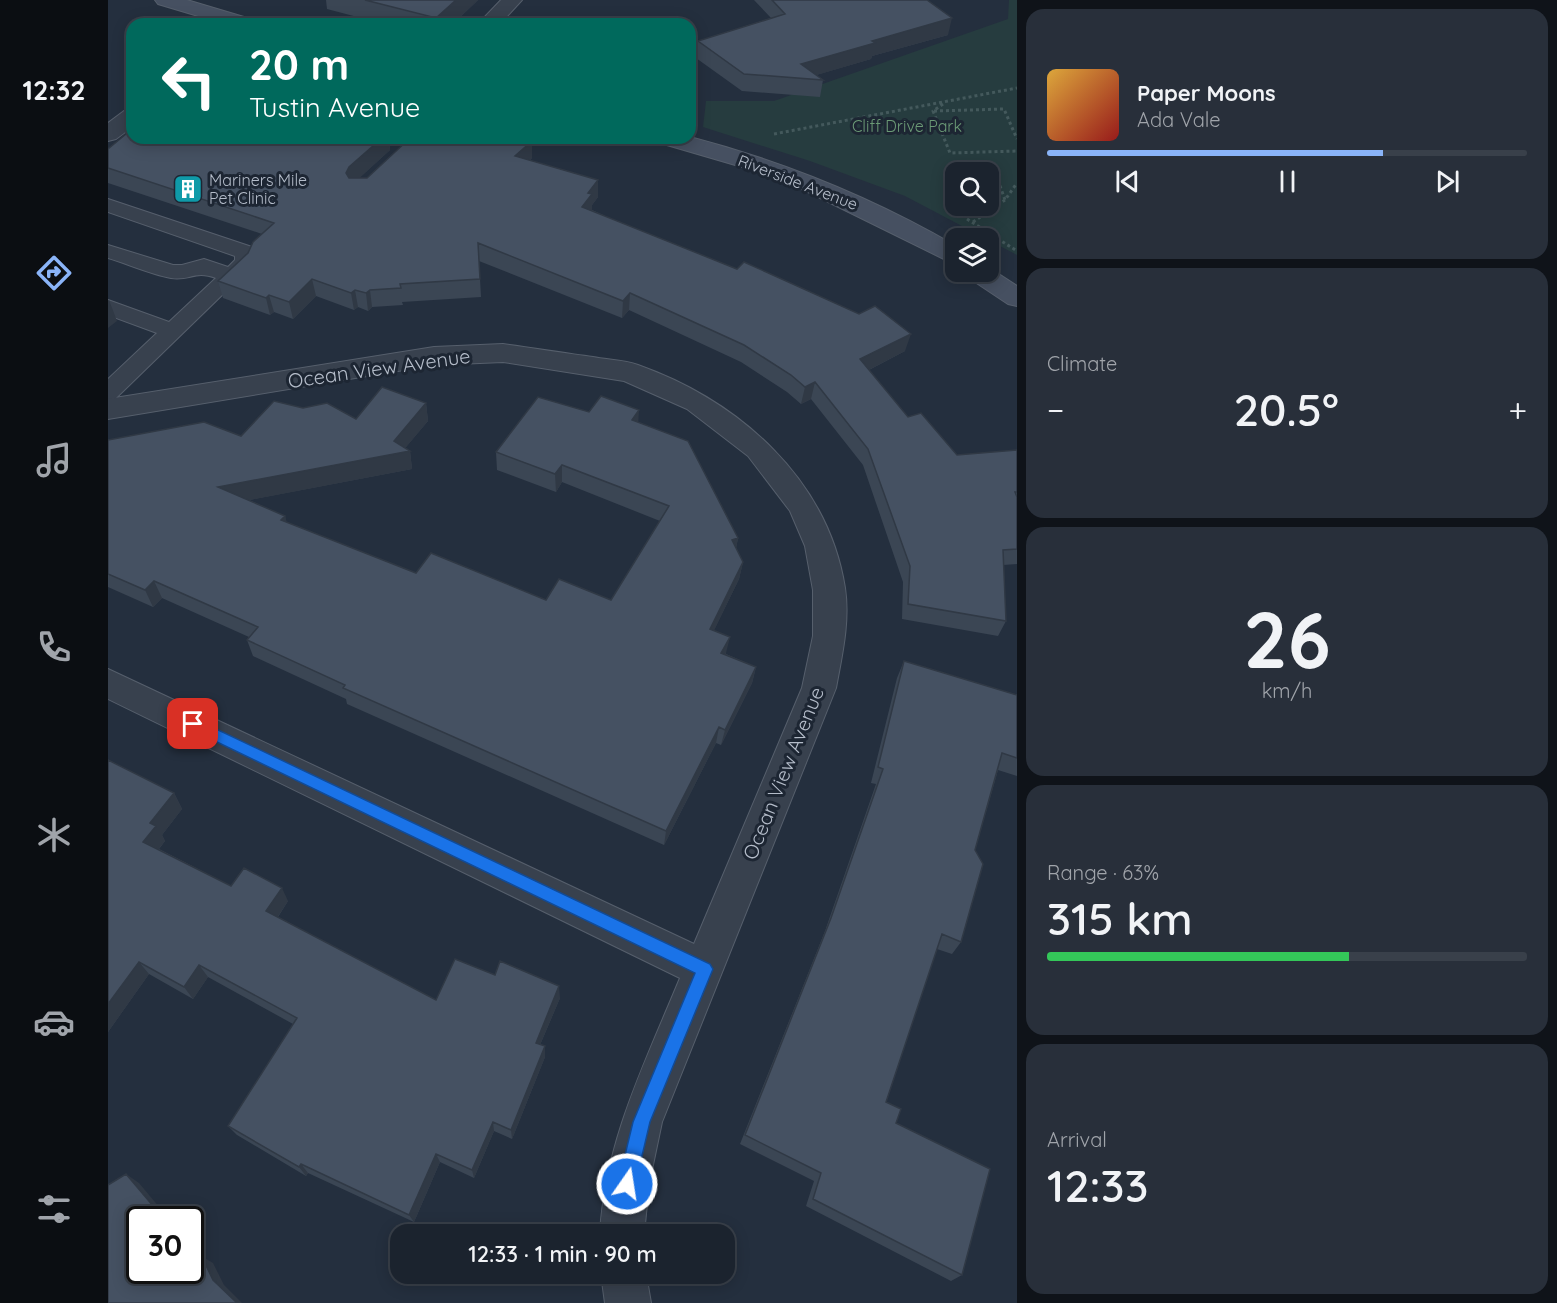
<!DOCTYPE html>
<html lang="en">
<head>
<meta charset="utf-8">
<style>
	body { margin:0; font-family:Quicksand,sans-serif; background:#282f3a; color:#f1f3f6; height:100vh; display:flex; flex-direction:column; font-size:22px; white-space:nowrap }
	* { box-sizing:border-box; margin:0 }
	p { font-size:20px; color:#a0a4aa }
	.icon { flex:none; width:33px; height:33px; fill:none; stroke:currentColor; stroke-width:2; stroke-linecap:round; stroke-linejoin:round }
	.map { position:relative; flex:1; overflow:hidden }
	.side { display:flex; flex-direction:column; gap:9px; padding:9px; background:#0f1319; width:540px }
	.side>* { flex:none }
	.guide { position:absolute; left:18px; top:18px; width:570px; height:126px; border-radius:18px; box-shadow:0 3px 15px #0003,0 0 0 2px #39404a; background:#00695c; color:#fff; overflow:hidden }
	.buttons { position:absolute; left:837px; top:162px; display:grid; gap:12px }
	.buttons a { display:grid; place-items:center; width:54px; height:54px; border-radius:12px; background:#1b232e; box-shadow:0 3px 15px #0003,0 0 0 2px #39404a; font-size:30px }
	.speed { position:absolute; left:18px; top:1206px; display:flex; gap:12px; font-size:30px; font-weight:700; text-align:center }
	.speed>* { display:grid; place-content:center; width:78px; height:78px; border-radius:50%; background:#1b232e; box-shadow:0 3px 15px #0003,0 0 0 2px #39404a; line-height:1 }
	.speed .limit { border:3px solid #111; border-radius:9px; background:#fff; color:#111 }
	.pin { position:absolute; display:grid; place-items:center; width:51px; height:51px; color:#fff; margin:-26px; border-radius:12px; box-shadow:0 3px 9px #0006 }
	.me { position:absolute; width:66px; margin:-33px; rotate:13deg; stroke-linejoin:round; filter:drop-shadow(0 0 4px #0008) }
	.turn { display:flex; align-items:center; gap:21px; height:126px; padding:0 24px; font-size:27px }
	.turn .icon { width:78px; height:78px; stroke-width:2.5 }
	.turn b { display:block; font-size:42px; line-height:51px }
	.big { font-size:45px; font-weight:600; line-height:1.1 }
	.side .tile { flex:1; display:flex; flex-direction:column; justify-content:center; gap:9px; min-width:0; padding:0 21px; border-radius:18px; background:#282f3a }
	.side .dial { align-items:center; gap:0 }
	.dial b { font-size:78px; line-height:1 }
	.song { display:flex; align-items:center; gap:18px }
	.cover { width:72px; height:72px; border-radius:9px; background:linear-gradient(135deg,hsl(40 70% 55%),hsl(0 70% 35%)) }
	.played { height:6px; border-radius:3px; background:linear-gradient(90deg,#8ab4f8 70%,#39404a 70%) }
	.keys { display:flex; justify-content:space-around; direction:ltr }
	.heat { display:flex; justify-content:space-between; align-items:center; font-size:33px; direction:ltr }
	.charge { height:9px; border-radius:4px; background:linear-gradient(90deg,#34c759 63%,#39404a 0) }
	.trip { position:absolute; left:282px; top:1224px; width:345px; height:60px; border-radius:18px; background:#1b232e; box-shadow:0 3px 15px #0003,0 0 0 2px #39404a; font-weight:600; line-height:60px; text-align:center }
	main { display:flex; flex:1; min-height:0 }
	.dock { display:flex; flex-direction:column; width:108px; justify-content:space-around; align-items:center; background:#0b0e12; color:#a0a4aa }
	.dock .icon { width:42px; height:42px }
	.dock .on { color:#8ab4f8 }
	.dock b { font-size:27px; color:#f1f3f6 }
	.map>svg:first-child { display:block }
	.green { fill:#263c3f; fill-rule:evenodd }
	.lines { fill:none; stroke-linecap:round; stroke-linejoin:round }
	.lane-casing { stroke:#565f6c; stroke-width:2 }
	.street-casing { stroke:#565f6c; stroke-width:2 }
	.secondary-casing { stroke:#565f6c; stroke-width:2 }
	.path { stroke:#44595c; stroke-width:3; stroke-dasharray:3 3; stroke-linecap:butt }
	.lane { fill:#38414e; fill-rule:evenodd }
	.street { fill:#38414e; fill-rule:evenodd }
	.secondary { fill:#465061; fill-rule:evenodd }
	.wall { fill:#3b4654 }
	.shaded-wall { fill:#303945 }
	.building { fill:#455162; stroke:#303945; stroke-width:1.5 }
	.route { fill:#1a73e8; stroke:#114b97; stroke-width:1.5 }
	.labels { text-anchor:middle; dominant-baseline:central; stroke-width:6; stroke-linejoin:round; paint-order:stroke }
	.far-park-label { font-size:16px; fill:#6b9a76; stroke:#1d2633 }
	.far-poi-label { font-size:16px; fill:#b4bcc9; stroke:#1d2633; text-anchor:start }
	.far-street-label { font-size:16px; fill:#b4bcc9; stroke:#1d2633 }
	.street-label { font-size:20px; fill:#b4bcc9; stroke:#1d2633 }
</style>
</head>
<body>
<main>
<nav class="dock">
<b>12:32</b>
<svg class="icon on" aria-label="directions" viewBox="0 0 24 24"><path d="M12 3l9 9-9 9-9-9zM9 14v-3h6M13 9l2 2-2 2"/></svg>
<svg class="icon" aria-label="music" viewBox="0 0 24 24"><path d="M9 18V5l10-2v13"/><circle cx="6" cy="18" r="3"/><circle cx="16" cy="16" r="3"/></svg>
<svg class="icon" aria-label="phone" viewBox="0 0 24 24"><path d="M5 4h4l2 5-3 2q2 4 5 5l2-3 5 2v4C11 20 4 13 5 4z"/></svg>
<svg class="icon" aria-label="climate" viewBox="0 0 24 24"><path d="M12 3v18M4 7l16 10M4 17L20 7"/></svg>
<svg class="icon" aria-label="car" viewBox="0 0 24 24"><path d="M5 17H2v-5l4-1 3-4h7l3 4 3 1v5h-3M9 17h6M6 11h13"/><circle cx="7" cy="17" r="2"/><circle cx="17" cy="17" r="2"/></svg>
<svg class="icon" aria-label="filters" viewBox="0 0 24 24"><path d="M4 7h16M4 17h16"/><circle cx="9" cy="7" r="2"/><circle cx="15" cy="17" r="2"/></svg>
</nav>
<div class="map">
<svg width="909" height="1303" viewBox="0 0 909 1303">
	<rect width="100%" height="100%" fill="#242f3e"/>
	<path class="green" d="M901,0H909V255L797,196L702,161L595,127L598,101H666L900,19ZM848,172H880V206H848Z"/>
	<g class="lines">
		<g class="lane-casing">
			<path id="lane" d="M0,199L144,247L148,262L8,398L0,400V379L49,333L0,315V300L61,322L108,278C86,270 83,281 63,278C42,274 20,264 0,258V245L65,265H74L96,259L120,267L127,260V256L0,212Z"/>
		</g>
		<g class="street-casing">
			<path id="street" d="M393,0H414L392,24H370Z
				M24,109V127L8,139L0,141V123L16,111Z
				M395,344C425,348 455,353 485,357C500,360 516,360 530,365C631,401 720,479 737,588C742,622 734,655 728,688L554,1122L541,1184L536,1234H492C497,1141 537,1063 572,978L0,699V669L586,944L694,688L705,636V590L697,546L682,511L640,456L579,409L516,381L395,362L326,365L0,419V399L326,347Z
				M493,1274H538L543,1303H497Z"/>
		</g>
		<g class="secondary-casing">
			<path id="secondary" d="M47,0H79L146,20L149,24H117L50,4Z
				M582,137C674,161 765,198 848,246V265L698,191L641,169L552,143L549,138Z
				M880,267L909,286V306L900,304L861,278L857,272H880Z"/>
		</g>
		<path class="path" d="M835,104L825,111L842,153L909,151
			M826,111L896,109L909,139
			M666,134L909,88
			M884,163L897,200L909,183
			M859,219L909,251
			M865,222L897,200"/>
		<use href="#lane" class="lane"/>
		<use href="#street" class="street"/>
		<use href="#secondary" class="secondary"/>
	</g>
	<path class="wall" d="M218,0H370L345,24H276L219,9Z
		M646,0H819L840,35L764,56L763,59L708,75L715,80L712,97L634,91L588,58L590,41L663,18Z
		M24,138H281L282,150L251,178H259L318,144L424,141V158L422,160L490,197L484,205V210L797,351L761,370L800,417L849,455L909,450V564L895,565L898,621L890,636L794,619L795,582L755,465L703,399L693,404L679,392L633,362L521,310L514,318L371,261L373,297L294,302L295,305L264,307L260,311L250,307L246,310L208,296L185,319L166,312L162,315L115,298L110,281L140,253L154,234L0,183V149Z
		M318,403L320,421L297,448L302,451L304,469L141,500L177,516L178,522L308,573L438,600H503L552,521L454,482L448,492L389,470L388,452L481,412L530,422L630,538L628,548L635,562L631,579L606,630L618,653V654L648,667L644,683L613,745L608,743L556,845L239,704L238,699L145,656L139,640L141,637L54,598L45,607L0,587V440L133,436L195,408L248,419Z
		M796,661L909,695V776L890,770L867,850L853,942L844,954L829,949L778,1102L854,1275L843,1281L698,1206L706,1181L632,1144L717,931L768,784L763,783L789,678Z
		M0,760L66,793L74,809L54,835L57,841L51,849L123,886L180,901L170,917L328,1000L387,975L452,998L432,1045L437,1057L404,1139L386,1131L366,1178L332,1162L306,1222L200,1173L198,1176L129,1135L120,1126L185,1024L100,977L85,999L41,974L0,1032Z"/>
	<path class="shaded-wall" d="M348,0H370L345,24H329L328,18Z
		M844,18L840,35L764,56L763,59L695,79L693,64L764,41Z
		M274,138H281L282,150L244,185L238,173L241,167Z
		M424,141V158L408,173L407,156Z
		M490,180V197L484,205V212L474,207L480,193Z
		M204,279L208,296L185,319L181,302Z
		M247,290L250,307L246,310L243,293Z
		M262,290L264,307L260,311L258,293Z
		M522,293L521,310L514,318L515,301Z
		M161,295L166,312L162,315L158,298Z
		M1,300L9,321L0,328V301Z
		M803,334L797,351L747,377L752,359Z
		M707,382L703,399L693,404L697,387Z
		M318,403L320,421L294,452L302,451L304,469L116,505L110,487L286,441Z
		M531,410L530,427L524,420Z
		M454,465V482L448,492L447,474Z
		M177,516L182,533L173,520Z
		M630,538L627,555L624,540Z
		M635,562L631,579L599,645L602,629Z
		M46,581L54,598L45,607L37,590Z
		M622,637L618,653L610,669L613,653Z
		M648,667L644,683L613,745L617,730Z
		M611,727L608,743L556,845L558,831Z
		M66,793L74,809L54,835L57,841L45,856L35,842L42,823Z
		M174,888L180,901L165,924L158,911Z
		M31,962L41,974L0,1032V1004Z
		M91,965L100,977L85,999L76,987Z
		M451,986L452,998L428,1054V1043Z
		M437,1046V1057L404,1139L403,1130Z
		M385,1122L386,1131L366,1178L364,1170Z
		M328,1154L332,1162L306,1222L301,1215Z
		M193,1164L200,1173L198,1176L191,1167Z
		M18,1174L31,1183L62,1220H57Z
		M82,1243L95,1257L105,1263L116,1285L134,1303H129L105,1280L82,1249Z"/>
	<path class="building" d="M257,0H348L328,18Z
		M664,0H819L844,18L764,41L767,43L693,64L715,80L636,74L590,41L677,14Z
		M24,129V138H274L241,167L238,173L241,178H259L301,139L318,144L326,138H415L424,141L407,156L490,180L480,193L484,194L474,207L629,269L636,262L751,314L767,306L803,334L752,359L800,417L813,413L849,455L909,450V492H907L909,497V549L895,550L898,621L800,604L802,566L760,449L707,382L697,387L683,375L636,345L522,293L515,301L370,243L372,279L292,284L293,288L262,290L258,293L247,290L243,293L204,279L181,302L161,295L158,298L110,281L140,253L145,242L166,223L0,168V149Z
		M274,387L318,403L286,441L302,451L110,487L177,516L173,520L308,573L323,553L438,600L451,579L503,600L561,506L454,465L447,474L388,452L430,397L481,412L493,396L531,410L524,420L580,441L630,538L624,540L635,562L602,629L622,637L613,653L648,667L617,730L611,727L558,831L235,688L237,685L139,640L150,627L46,581L37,590L0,574V440L96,422L133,436L166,401L195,408L219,403L248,419Z
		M796,661L909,695V758L894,753L867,850L875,864L853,942L834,934L778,1102L793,1109L788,1123L882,1169L854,1275L705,1199L713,1173L637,1135L723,918L775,769L770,767Z
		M0,760L66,793L42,823L48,826L35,842L123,886L136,868L174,888L158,911L328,1000L347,959L387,975L392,961L451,986L428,1043L437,1046L403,1130L385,1122L364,1170L328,1154L301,1215L193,1164L191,1167L120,1126L189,1018L91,965L76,987L31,962L0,1004Z
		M18,1174L57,1220H32V1270H82V1249L89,1256L94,1257L105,1280L129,1303H0V1185Z"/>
	<path class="route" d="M85,718L602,964L605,969L542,1122L526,1190L519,1193L513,1190L510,1184L525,1122L587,973L80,728V720Z"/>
	<defs>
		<g id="building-square" transform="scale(1.5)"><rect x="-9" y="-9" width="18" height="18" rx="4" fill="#0f9aa8" stroke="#1d2633"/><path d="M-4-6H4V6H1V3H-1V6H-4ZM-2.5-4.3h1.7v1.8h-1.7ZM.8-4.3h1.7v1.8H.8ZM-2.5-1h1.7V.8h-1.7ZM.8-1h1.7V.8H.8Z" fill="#fff"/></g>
	</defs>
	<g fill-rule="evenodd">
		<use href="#building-square" x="80" y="189"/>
	</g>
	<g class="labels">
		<g class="far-park-label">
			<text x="799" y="126">Cliff Drive Park</text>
		</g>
		<g class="far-poi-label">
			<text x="101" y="180">Mariners Mile<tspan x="101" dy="18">Pet Clinic</tspan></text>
		</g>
		<g class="far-street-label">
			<text transform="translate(690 182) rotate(21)">Riverside Avenue</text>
		</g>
		<g class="street-label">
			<text transform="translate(271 368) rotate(-8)">Ocean View Avenue</text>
			<text transform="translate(675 773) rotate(-68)">Ocean View Avenue</text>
		</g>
	</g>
</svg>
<div class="buttons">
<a><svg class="icon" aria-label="search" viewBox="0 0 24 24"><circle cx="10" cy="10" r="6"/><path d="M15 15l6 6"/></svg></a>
<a><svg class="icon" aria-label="layers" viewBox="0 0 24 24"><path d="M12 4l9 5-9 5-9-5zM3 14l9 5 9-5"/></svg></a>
</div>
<div class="speed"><div class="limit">30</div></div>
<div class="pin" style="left:85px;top:724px;background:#d93025"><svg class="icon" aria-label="arrive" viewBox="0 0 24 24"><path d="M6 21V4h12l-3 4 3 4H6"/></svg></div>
<svg class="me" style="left:519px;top:1184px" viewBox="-20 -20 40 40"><circle r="17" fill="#1a73e8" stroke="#fff" stroke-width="3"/><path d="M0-11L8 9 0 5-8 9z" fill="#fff"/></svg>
<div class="trip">12:33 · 1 min · 90 m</div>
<div class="guide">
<div class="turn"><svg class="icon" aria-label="left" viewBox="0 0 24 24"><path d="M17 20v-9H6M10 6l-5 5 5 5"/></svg><div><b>20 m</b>Tustin Avenue</div></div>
</div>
</div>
<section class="side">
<div class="tile">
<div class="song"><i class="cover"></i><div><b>Paper Moons</b><p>Ada Vale</p></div></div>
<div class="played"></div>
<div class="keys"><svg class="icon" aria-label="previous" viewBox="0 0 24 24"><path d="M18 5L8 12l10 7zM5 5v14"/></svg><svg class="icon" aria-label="pause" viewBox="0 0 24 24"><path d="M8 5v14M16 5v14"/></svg><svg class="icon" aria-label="next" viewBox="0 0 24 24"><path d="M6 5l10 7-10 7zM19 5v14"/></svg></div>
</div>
<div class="tile"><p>Climate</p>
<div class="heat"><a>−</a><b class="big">20.5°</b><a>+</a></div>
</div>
<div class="tile dial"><b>26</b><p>km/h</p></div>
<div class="tile"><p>Range · 63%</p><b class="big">315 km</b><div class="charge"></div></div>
<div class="tile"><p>Arrival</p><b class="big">12:33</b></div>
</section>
</main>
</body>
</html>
